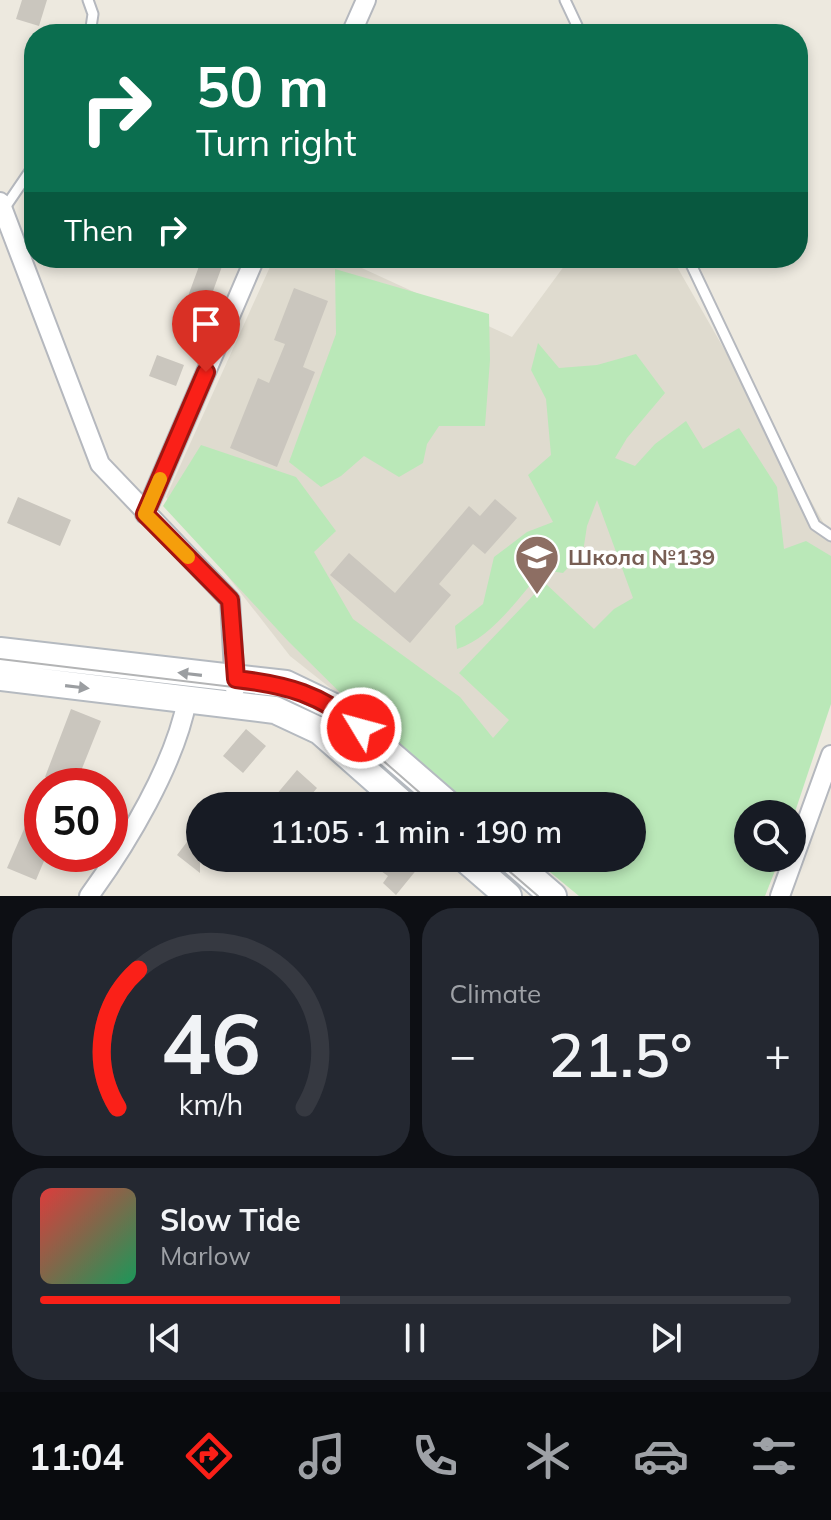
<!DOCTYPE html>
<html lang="en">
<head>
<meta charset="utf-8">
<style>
	body { margin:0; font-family:Mulish,sans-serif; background:#242831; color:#f1f3f6; height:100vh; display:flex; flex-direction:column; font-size:30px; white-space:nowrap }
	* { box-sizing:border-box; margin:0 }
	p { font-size:26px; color:#9ea1a6 }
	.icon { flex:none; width:44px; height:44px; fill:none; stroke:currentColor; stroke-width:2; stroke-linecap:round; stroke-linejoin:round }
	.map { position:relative; height:896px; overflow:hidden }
	.panel { display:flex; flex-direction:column; gap:12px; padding:12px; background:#0d0f14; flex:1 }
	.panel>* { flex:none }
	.top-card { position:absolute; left:24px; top:24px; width:784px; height:244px; border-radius:32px; box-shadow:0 4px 12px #0003; background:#0b6e4f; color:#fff; overflow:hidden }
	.fabs { position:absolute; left:734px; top:800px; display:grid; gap:16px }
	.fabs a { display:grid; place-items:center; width:72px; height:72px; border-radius:50%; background:#171b24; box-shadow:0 4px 12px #0003; font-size:40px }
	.speed { position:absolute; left:24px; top:768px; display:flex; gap:16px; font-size:40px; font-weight:700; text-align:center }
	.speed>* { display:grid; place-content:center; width:104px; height:104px; border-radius:50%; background:#171b24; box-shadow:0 4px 12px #0003; line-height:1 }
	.speed .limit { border:12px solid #d22; background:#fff; color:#111 }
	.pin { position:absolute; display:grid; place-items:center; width:68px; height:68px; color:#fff; margin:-82px -34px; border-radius:50% 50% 50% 0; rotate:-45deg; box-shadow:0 0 8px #0007 }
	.pin .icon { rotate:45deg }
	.me { position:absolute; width:88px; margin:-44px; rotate:307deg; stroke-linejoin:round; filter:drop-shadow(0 0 6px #0008) }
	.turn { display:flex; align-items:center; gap:28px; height:168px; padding:0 40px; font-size:36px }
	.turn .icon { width:104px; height:104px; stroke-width:2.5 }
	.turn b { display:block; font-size:56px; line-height:68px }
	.then { display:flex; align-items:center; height:76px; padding:0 40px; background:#0003; gap:16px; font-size:30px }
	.big { font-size:60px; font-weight:600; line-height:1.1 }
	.panel .card { flex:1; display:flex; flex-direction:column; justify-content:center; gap:12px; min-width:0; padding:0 28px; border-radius:32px; background:#242831 }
	.panel .dial { align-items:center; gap:0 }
	.dial svg { height:208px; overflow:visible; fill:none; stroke:#363941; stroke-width:7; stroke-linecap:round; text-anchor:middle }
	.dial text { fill:#f1f3f6; stroke:none }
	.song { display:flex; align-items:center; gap:24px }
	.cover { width:96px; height:96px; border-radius:12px; background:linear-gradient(135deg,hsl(0 70% 55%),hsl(150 70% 35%)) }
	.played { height:8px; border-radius:4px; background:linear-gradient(90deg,#fa2018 40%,#363941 40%) }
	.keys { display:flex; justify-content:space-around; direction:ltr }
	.heat { display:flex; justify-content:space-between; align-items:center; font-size:44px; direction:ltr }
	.panel .tiles { flex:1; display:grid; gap:12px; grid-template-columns:1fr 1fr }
	.card:last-child { grid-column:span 2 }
	.trip { position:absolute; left:186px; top:792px; width:460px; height:80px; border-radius:40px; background:#171b24; box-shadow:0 4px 12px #0003; font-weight:600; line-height:80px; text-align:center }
	.tab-bar { display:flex; height:128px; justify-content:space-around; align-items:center; background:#090b0e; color:#9ea1a6 }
	.tab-bar .icon { width:56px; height:56px }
	.tab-bar .on { color:#fa2018 }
	.tab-bar b { font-size:36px; color:#f1f3f6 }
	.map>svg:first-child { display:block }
	.education { fill:#dfdbcf }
	.green { fill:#bae8b8 }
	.building { fill:#cac6be }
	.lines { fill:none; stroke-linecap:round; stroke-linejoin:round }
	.service-casing { stroke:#b5b8be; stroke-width:13 }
	.minor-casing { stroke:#b5b8be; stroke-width:22 }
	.secondary-casing { stroke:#b5bac0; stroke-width:30 }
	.service { stroke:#fff; stroke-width:9 }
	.minor { stroke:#fff; stroke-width:18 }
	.secondary { stroke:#fff; stroke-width:26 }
	.tram { stroke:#b3b4b5; stroke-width:2 }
	.oneway { fill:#9b9ea1 }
	.route-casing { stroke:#a21510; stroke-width:20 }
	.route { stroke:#fa2018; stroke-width:14 }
	.slow { stroke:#f59e0b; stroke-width:14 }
	.labels { text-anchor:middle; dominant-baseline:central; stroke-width:7; stroke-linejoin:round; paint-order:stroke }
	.education-label { font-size:22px; font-weight:bold; fill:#785e54; stroke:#fff; text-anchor:start }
</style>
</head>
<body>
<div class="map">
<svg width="831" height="896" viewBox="0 0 831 896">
	<rect width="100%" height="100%" fill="#ede9df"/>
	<path class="education" d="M274,258H340L512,337L570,258H672L831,536V681L748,814V858H632V806H479L290,656L166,497Z"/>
	<path class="green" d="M335,269L489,314L490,360L485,426H439L427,444L423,463L399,477L364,456L341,476L321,487L289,462L336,334Z
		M538,343L559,368L597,365L636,354L665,393L627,438L615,458L635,466L655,444L686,421L703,449L739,428L777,487L784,549L806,541L831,556V704L792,821V814H748V858H780L765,896H579L533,858H632V806H469L391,743L289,642L163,506L201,445L296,477L336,531L314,552L353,619L460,697L493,738L509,720L459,673L545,583L594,629L614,609L633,598L597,500L587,526L583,552L563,573L543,570C519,597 492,638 457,649L455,626L483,604L494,557L527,532L553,522L528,475L551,455L546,399L531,370Z"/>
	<path class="building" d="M22,0H47L39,26L16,19Z
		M202,258H225L196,338L176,329Z
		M294,288L328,301L303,367L315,372L277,467L230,448L258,378L269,383L285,344L274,340Z
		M157,355L184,365L176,386L149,376Z
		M18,497L71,520L60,546L7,523Z
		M495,499L517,518L485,554L473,544L439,584L451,595L410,643L330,575L349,553L395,593L469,506L480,516Z
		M71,709L101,721L75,786L45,777Z
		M246,729L266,746L243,773L223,756Z
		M297,770L317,788L302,806H289L276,795Z
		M42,788V854H47L36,880L7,868Z
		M200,825V873L177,855Z
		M391,858H405L418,868L396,895L383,883L388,876L381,871Z"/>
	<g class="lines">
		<g class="service-casing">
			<path id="service" d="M88,0L93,14L90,34
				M565,0L581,34
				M4,209L34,165
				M688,258L815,525L831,536"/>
		</g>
		<g class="minor-casing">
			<path id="minor" d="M351,34L366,0
				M0,202L100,464L230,600L235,689
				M145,514L255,258
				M89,896C127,844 175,764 187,700
				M780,896L831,755"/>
		</g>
		<g class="secondary-casing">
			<path id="secondary" d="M0,651L286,684L338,709L450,806
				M0,677L275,710L320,731L405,806
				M464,858L508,896
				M509,858L553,896"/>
		</g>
		<use href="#service" class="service"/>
		<use href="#minor" class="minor"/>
		<use href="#secondary" class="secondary"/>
		<path class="tram" d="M0,659L282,693L332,716L435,806
			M494,858L538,896"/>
	</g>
	<defs><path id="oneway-solid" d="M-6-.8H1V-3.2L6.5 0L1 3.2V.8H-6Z" transform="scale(2)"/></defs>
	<g class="oneway">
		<use href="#oneway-solid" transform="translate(190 674) rotate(-173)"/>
		<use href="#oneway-solid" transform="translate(77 687) rotate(7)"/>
	</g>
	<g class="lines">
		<g class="route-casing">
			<path id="route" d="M206,372L145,514L230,600L236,679C287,685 321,694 361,728"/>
		</g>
		<use href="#route" class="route"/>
		<path class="slow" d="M160,479L145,514L188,557"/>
	</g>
	<defs>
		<g id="school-pin" transform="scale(2.3)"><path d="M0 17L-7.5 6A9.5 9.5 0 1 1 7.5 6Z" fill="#8d6e63" stroke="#fff"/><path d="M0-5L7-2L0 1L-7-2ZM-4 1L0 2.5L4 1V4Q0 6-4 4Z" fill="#fff"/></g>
	</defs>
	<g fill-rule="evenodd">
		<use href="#school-pin" x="537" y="557"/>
	</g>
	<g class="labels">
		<g class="education-label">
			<text x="568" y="557">Школа №139</text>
		</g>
	</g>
</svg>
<div class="fabs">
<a><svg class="icon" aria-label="search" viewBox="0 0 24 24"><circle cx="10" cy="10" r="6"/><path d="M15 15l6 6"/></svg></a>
</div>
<div class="speed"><div class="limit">50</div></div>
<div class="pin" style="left:206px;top:372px;background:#d93025"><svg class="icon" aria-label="arrive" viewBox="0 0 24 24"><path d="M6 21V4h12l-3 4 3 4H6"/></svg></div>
<svg class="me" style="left:361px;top:728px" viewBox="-20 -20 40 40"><circle r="17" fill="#fa2018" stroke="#fff" stroke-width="3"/><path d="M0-11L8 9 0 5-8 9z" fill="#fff"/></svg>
<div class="trip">11:05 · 1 min · 190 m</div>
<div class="top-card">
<div class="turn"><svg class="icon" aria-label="right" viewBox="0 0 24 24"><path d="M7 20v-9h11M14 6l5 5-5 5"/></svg><div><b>50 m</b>Turn right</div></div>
<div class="then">Then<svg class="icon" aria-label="right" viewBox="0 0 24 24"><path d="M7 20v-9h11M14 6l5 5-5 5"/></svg></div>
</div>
</div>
<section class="panel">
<div class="tiles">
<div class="card dial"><svg viewBox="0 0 100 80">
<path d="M14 69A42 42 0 1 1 86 69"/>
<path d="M14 69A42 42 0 0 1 22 16" stroke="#fa2018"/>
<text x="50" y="56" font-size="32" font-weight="700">46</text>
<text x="50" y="72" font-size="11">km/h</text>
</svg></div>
<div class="card"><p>Climate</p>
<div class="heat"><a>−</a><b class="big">21.5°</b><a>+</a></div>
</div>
<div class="card">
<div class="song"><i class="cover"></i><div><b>Slow Tide</b><p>Marlow</p></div></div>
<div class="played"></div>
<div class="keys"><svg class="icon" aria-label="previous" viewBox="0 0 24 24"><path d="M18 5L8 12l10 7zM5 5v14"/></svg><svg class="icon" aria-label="pause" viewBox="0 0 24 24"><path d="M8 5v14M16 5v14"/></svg><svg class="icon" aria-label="next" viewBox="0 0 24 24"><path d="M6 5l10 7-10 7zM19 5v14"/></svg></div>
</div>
</div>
</section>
<nav class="tab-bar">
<b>11:04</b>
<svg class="icon on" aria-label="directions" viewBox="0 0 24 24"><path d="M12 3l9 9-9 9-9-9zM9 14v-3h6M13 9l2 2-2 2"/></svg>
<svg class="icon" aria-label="music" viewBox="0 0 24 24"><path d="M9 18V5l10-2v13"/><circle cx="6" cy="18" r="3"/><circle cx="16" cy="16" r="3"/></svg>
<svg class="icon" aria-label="phone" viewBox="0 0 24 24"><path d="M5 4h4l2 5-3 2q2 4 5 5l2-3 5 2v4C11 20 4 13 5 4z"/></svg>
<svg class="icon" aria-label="climate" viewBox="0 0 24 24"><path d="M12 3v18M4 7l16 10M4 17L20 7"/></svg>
<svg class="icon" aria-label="car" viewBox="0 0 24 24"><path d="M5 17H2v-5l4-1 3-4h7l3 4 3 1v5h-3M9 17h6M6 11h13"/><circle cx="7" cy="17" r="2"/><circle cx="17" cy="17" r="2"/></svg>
<svg class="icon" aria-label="filters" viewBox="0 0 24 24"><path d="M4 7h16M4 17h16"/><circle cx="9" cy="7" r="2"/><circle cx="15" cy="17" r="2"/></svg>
</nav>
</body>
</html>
